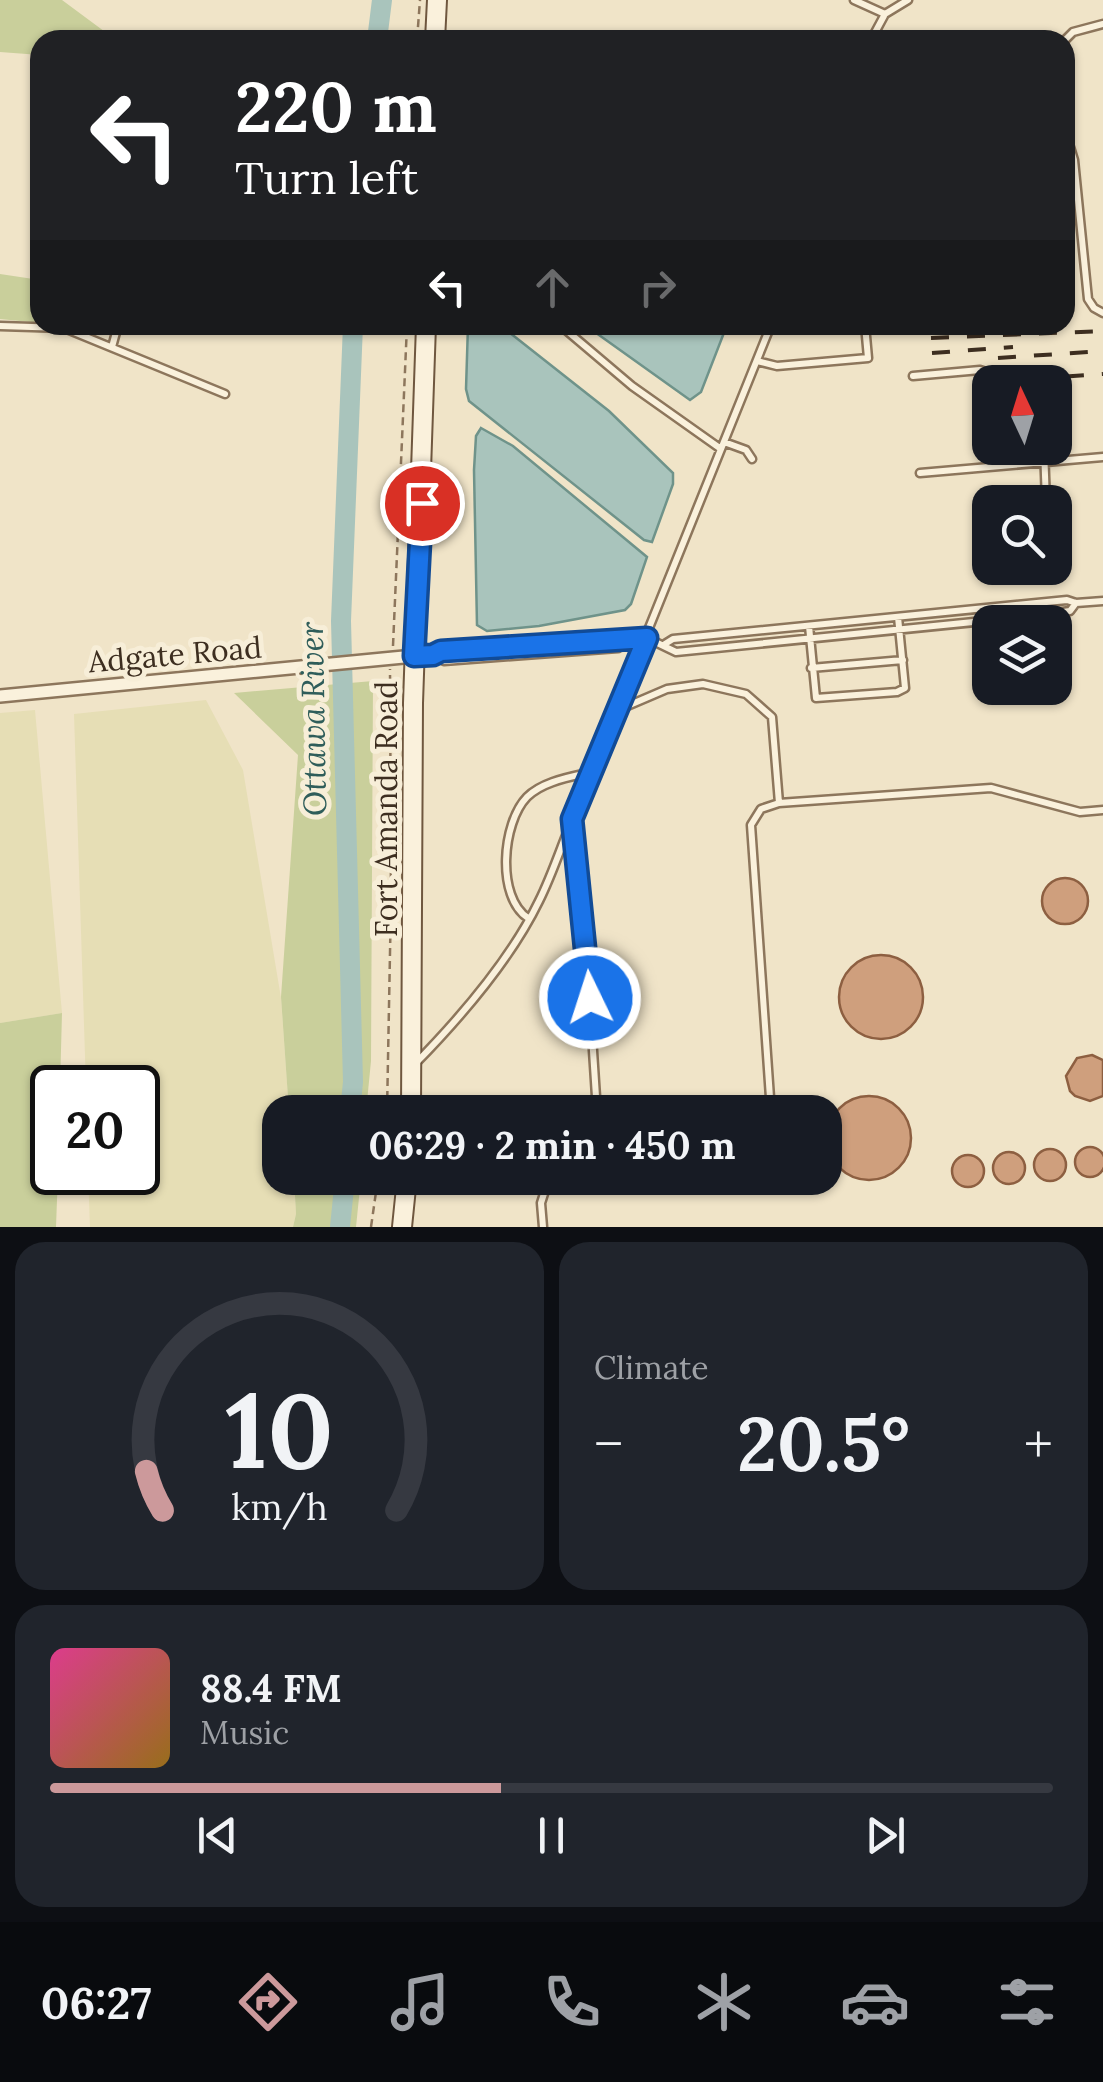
<!DOCTYPE html>
<html lang="en">
<head>
<meta charset="utf-8">
<style>
	body { margin:0; font-family:Lora,serif; background:#20242c; color:#f1f3f6; height:100vh; display:flex; flex-direction:column; font-size:38px; white-space:nowrap }
	* { box-sizing:border-box; margin:0 }
	p { font-size:32px; color:#9ea1a6 }
	.icon { flex:none; width:55px; height:55px; fill:none; stroke:currentColor; stroke-width:2; stroke-linecap:round; stroke-linejoin:round }
	.map { position:relative; height:1227px; overflow:hidden }
	.side { display:flex; flex-direction:column; gap:15px; padding:15px; background:#0d0f14; flex:1 }
	.side>* { flex:none }
	.guide { position:absolute; left:30px; top:30px; width:1045px; height:305px; border-radius:30px; box-shadow:0 2px 8px #0004; background:#202124; color:#fff; overflow:hidden }
	.needle { width:65px; rotate:356deg }
	.controls { position:absolute; left:972px; top:365px; display:grid; gap:20px }
	.controls a { display:grid; place-items:center; width:100px; height:100px; border-radius:20px; background:#171b24; box-shadow:0 2px 8px #0004; font-size:50px }
	.speed { position:absolute; left:30px; top:1065px; display:flex; gap:20px; font-size:50px; font-weight:700; text-align:center }
	.speed>* { display:grid; place-content:center; width:130px; height:130px; border-radius:50%; background:#171b24; box-shadow:0 2px 8px #0004; line-height:1 }
	.speed .limit { border:5px solid #111; border-radius:15px; background:#fff; color:#111 }
	.pin { position:absolute; display:grid; place-items:center; width:85px; height:85px; color:#fff; margin:-42px; border:5px solid #fff; border-radius:50%; box-shadow:0 2px 10px #0007 }
	.me { position:absolute; width:110px; margin:-55px; rotate:356deg; stroke-linejoin:round; filter:drop-shadow(0 0 8px #0008) }
	.turn { display:flex; align-items:center; gap:35px; height:210px; padding:0 40px; font-size:45px }
	.turn .icon { width:130px; height:130px; stroke-width:2.5 }
	.turn b { display:block; font-size:70px; line-height:85px }
	.lanes { display:flex; align-items:center; height:95px; padding:0 40px; background:#0003; justify-content:center; gap:50px; direction:ltr }
	.lanes .off { opacity:.35 }
	.big { font-size:75px; font-weight:800; line-height:1.1 }
	.side .widget { flex:1; display:flex; flex-direction:column; justify-content:center; gap:15px; min-width:0; padding:0 35px; border-radius:30px; background:#20242c }
	.side .dial { align-items:center; gap:0 }
	.dial svg { height:260px; overflow:visible; fill:none; stroke:#363941; stroke-width:7; stroke-linecap:round; text-anchor:middle }
	.dial text { fill:#f1f3f6; stroke:none }
	.song { display:flex; align-items:center; gap:30px }
	.cover { width:120px; height:120px; border-radius:15px; background:linear-gradient(135deg,hsl(330 70% 55%),hsl(40 70% 35%)) }
	.played { height:10px; border-radius:5px; background:linear-gradient(90deg,#cc999b 45%,#363941 45%) }
	.keys { display:flex; justify-content:space-around; direction:ltr }
	.heat { display:flex; justify-content:space-between; align-items:center; font-size:55px; direction:ltr }
	.side .tiles { flex:1; display:grid; gap:15px; grid-template-columns:1fr 1fr }
	.widget:last-child { grid-column:span 2 }
	.trip { position:absolute; left:262px; top:1095px; width:580px; height:100px; border-radius:30px; background:#171b24; box-shadow:0 2px 8px #0004; font-weight:800; line-height:100px; text-align:center }
	.menu { display:flex; height:160px; justify-content:space-around; align-items:center; background:#090b0e; color:#9ea1a6 }
	.menu .icon { width:70px; height:70px }
	.menu .on { color:#cc999b }
	.menu b { font-size:45px; color:#f1f3f6 }
	.map>svg:first-child { display:block }
	.farmland { fill:#e6deb5 }
	.green { fill:#c9cf9b }
	.water { fill:#a9c4bc; stroke:#6f938a; stroke-width:2.5 }
	.lines { fill:none; stroke-linecap:round; stroke-linejoin:round }
	.river { stroke:#a9c4bc; stroke-width:20 }
	.building { fill:#cf9f7d; stroke:#8d5f41; stroke-width:2.5 }
	.lane-casing { stroke:#8d765c; stroke-width:11 }
	.street-casing { stroke:#8d765c; stroke-width:16 }
	.secondary-casing { stroke:#6f573f; stroke-width:22 }
	.path { stroke:#8d765c; stroke-width:2.5; stroke-dasharray:8 5; stroke-linecap:butt }
	.lane { stroke:#faf1dc; stroke-width:6 }
	.street { stroke:#faf1dc; stroke-width:11 }
	.secondary { stroke:#faf1dc; stroke-width:18 }
	.rail { stroke:#3d2e20; stroke-width:4; stroke-dasharray:18 18; stroke-linecap:butt }
	.route-casing { stroke:#114b97; stroke-width:25 }
	.route { stroke:#1a73e8; stroke-width:18 }
	.labels { text-anchor:middle; dominant-baseline:central; stroke-width:10; stroke-linejoin:round; paint-order:stroke }
	.street-label { font-size:30px; fill:#3d2e20; stroke:#f7eed8 }
	.water-label { font-size:32px; font-style:italic; fill:#2f5d5a; stroke:#f7eed8 }
</style>
</head>
<body>
<div class="map">
<svg width="1103" height="1227" viewBox="0 0 1103 1227">
	<rect width="100%" height="100%" fill="#f0e4c8"/>
	<path class="farmland" d="M206,700L243,770L281,998L289,1112H280V1178H294L296,1214L293,1227H90L88,1173L138,1172V1088L86,1087L74,714Z
		M35,710L62,1013L0,1023V713Z"/>
	<path class="green" d="M0,0H62L116,40H40V55L0,52Z
		M0,274L40,280V323L0,319Z
		M373,681L371,1061L366,1112H289L281,997L298,755L234,693Z
		M62,1013L60,1087L52,1088V1172L58,1173L56,1227H0V1023Z
		M294,1178H361L356,1227H293L296,1214Z"/>
	<path class="water" d="M468,325H500L609,411L673,473V484L652,542L644,540L469,401L466,389Z
		M585,325H727L701,392L690,400Z
		M481,428L513,446L647,557L631,604L625,610L539,626L487,631L477,625L474,470L476,436Z"/>
	<g class="lines">
		<path class="river" d="M377,40L382,0
			M350,1112L353,1082L341,621L353,325
			M340,1227L345,1178"/>
	</g>
	<path class="building" d="M1042 901a23 23 0 1 1 46 0a23 23 0 1 1-46 0Z
		M839 997a42 42 0 1 1 84 0a42 42 0 1 1-84 0Z
		M1092,1055L1103,1060V1096L1090,1101L1075,1096L1070,1091L1066,1076L1077,1058Z
		M827 1138a42 42 0 1 1 84 0a42 42 0 1 1-84 0Z
		M1075 1162a15 15 0 1 1 30 0a15 15 0 1 1-30 0Z
		M1034 1165a16 16 0 1 1 32 0a16 16 0 1 1-32 0Z
		M993 1168a16 16 0 1 1 32 0a16 16 0 1 1-32 0Z
		M952 1171a16 16 0 1 1 32 0a16 16 0 1 1-32 0Z"/>
	<g class="lines">
		<g class="lane-casing">
			<path id="lane" d="M854,0L885,14L871,40
				M885,14L908,0
				M1065,40L1073,32L1103,24
				M1065,143L1070,147L1074,160L1088,299L1094,308L1103,313
				M560,325L632,386L721,449
				M0,326L64,328L225,394
				M112,347L118,325
				M757,361L777,366L868,358L865,325
				M913,376L980,370L1017,382
				M724,442L746,450L752,459
				M1044,448L1046,502
				M920,473L1103,457
				M809,626L816,698L897,692L905,688L898,617
				M665,644L673,639L1067,600L1076,603L1103,601
				M433,655L444,661L618,648L626,641
				M420,656L441,651L620,637L626,641L647,638L676,652L1034,616L1070,611L1076,603
				M811,668L903,660
				M618,710L667,689L703,684L746,694L772,717L779,803L991,788L1080,812L1103,810
				M528,918C496,897 502,823 527,797C543,781 571,777 592,772
				M415,1064C461,1017 510,961 539,901C552,875 561,847 572,820
				M597,1112L587,959L572,819L771,325
				M771,1112L751,825L761,809L779,803
				M543,1227L541,1203L549,1178"/>
		</g>
		<g class="street-casing">
			<path id="street" d="M0,696L414,656"/>
		</g>
		<g class="secondary-casing">
			<path id="secondary" d="M435,40L437,0
				M411,1112L413,703L426,325
				M402,1227L407,1178"/>
		</g>
		<path class="path" d="M417,40L420,0
			M393,646L407,325
			M387,1112L391,900L390,669
			M371,1227L378,1178"/>
		<use href="#lane" class="lane"/>
		<use href="#street" class="street"/>
		<use href="#secondary" class="secondary"/>
		<path class="rail" d="M931,338L1103,331
			M932,353L1013,347
			M998,358L1103,351
			M1030,379L1103,374"/>
	</g>
	<g class="lines">
		<g class="route-casing">
			<path id="route" d="M422,503L414,656L433,655L441,651L647,638L572,819L590,998"/>
		</g>
		<use href="#route" class="route"/>
	</g>
	<g class="labels">
		<g class="street-label">
			<text transform="translate(175 654) rotate(-5)">Adgate Road</text>
			<text transform="translate(386 809) rotate(-90)">Fort Amanda Road</text>
		</g>
		<g class="water-label">
			<text transform="translate(313 719) rotate(-91)">Ottawa River</text>
		</g>
	</g>
</svg>
<div class="controls">
<a><svg class="needle" viewBox="-14 -14 28 28"><path d="M0-13l5 13h-10z" fill="#e53935"/><path d="M0 13l5-13h-10z" fill="#9ea1a6"/></svg></a>
<a><svg class="icon" aria-label="search" viewBox="0 0 24 24"><circle cx="10" cy="10" r="6"/><path d="M15 15l6 6"/></svg></a>
<a><svg class="icon" aria-label="layers" viewBox="0 0 24 24"><path d="M12 4l9 5-9 5-9-5zM3 14l9 5 9-5"/></svg></a>
</div>
<div class="speed"><div class="limit">20</div></div>
<div class="pin" style="left:422px;top:503px;background:#d93025"><svg class="icon" aria-label="arrive" viewBox="0 0 24 24"><path d="M6 21V4h12l-3 4 3 4H6"/></svg></div>
<svg class="me" style="left:590px;top:998px" viewBox="-20 -20 40 40"><circle r="17" fill="#1a73e8" stroke="#fff" stroke-width="3"/><path d="M0-11L8 9 0 5-8 9z" fill="#fff"/></svg>
<div class="trip">06:29 · 2 min · 450 m</div>
<div class="guide">
<div class="turn"><svg class="icon" aria-label="left" viewBox="0 0 24 24"><path d="M17 20v-9H6M10 6l-5 5 5 5"/></svg><div><b>220 m</b>Turn left</div></div>
<div class="lanes"><svg class="icon" aria-label="left" viewBox="0 0 24 24"><path d="M17 20v-9H6M10 6l-5 5 5 5"/></svg><svg class="icon off" aria-label="ahead" viewBox="0 0 24 24"><path d="M12 20V5M6 11l6-6 6 6"/></svg><svg class="icon off" aria-label="right" viewBox="0 0 24 24"><path d="M7 20v-9h11M14 6l5 5-5 5"/></svg></div>
</div>
</div>
<section class="side">
<div class="tiles">
<div class="widget dial"><svg viewBox="0 0 100 80">
<path d="M14 69A42 42 0 1 1 86 69"/>
<path d="M14 69A42 42 0 0 1 9 57" stroke="#cc999b"/>
<text x="50" y="56" font-size="32" font-weight="700">10</text>
<text x="50" y="72" font-size="11">km/h</text>
</svg></div>
<div class="widget"><p>Climate</p>
<div class="heat"><a>−</a><b class="big">20.5°</b><a>+</a></div>
</div>
<div class="widget">
<div class="song"><i class="cover"></i><div><b>88.4 FM</b><p>Music</p></div></div>
<div class="played"></div>
<div class="keys"><svg class="icon" aria-label="previous" viewBox="0 0 24 24"><path d="M18 5L8 12l10 7zM5 5v14"/></svg><svg class="icon" aria-label="pause" viewBox="0 0 24 24"><path d="M8 5v14M16 5v14"/></svg><svg class="icon" aria-label="next" viewBox="0 0 24 24"><path d="M6 5l10 7-10 7zM19 5v14"/></svg></div>
</div>
</div>
</section>
<nav class="menu">
<b>06:27</b>
<svg class="icon on" aria-label="directions" viewBox="0 0 24 24"><path d="M12 3l9 9-9 9-9-9zM9 14v-3h6M13 9l2 2-2 2"/></svg>
<svg class="icon" aria-label="music" viewBox="0 0 24 24"><path d="M9 18V5l10-2v13"/><circle cx="6" cy="18" r="3"/><circle cx="16" cy="16" r="3"/></svg>
<svg class="icon" aria-label="phone" viewBox="0 0 24 24"><path d="M5 4h4l2 5-3 2q2 4 5 5l2-3 5 2v4C11 20 4 13 5 4z"/></svg>
<svg class="icon" aria-label="climate" viewBox="0 0 24 24"><path d="M12 3v18M4 7l16 10M4 17L20 7"/></svg>
<svg class="icon" aria-label="car" viewBox="0 0 24 24"><path d="M5 17H2v-5l4-1 3-4h7l3 4 3 1v5h-3M9 17h6M6 11h13"/><circle cx="7" cy="17" r="2"/><circle cx="17" cy="17" r="2"/></svg>
<svg class="icon" aria-label="filters" viewBox="0 0 24 24"><path d="M4 7h16M4 17h16"/><circle cx="9" cy="7" r="2"/><circle cx="15" cy="17" r="2"/></svg>
</nav>
</body>
</html>
